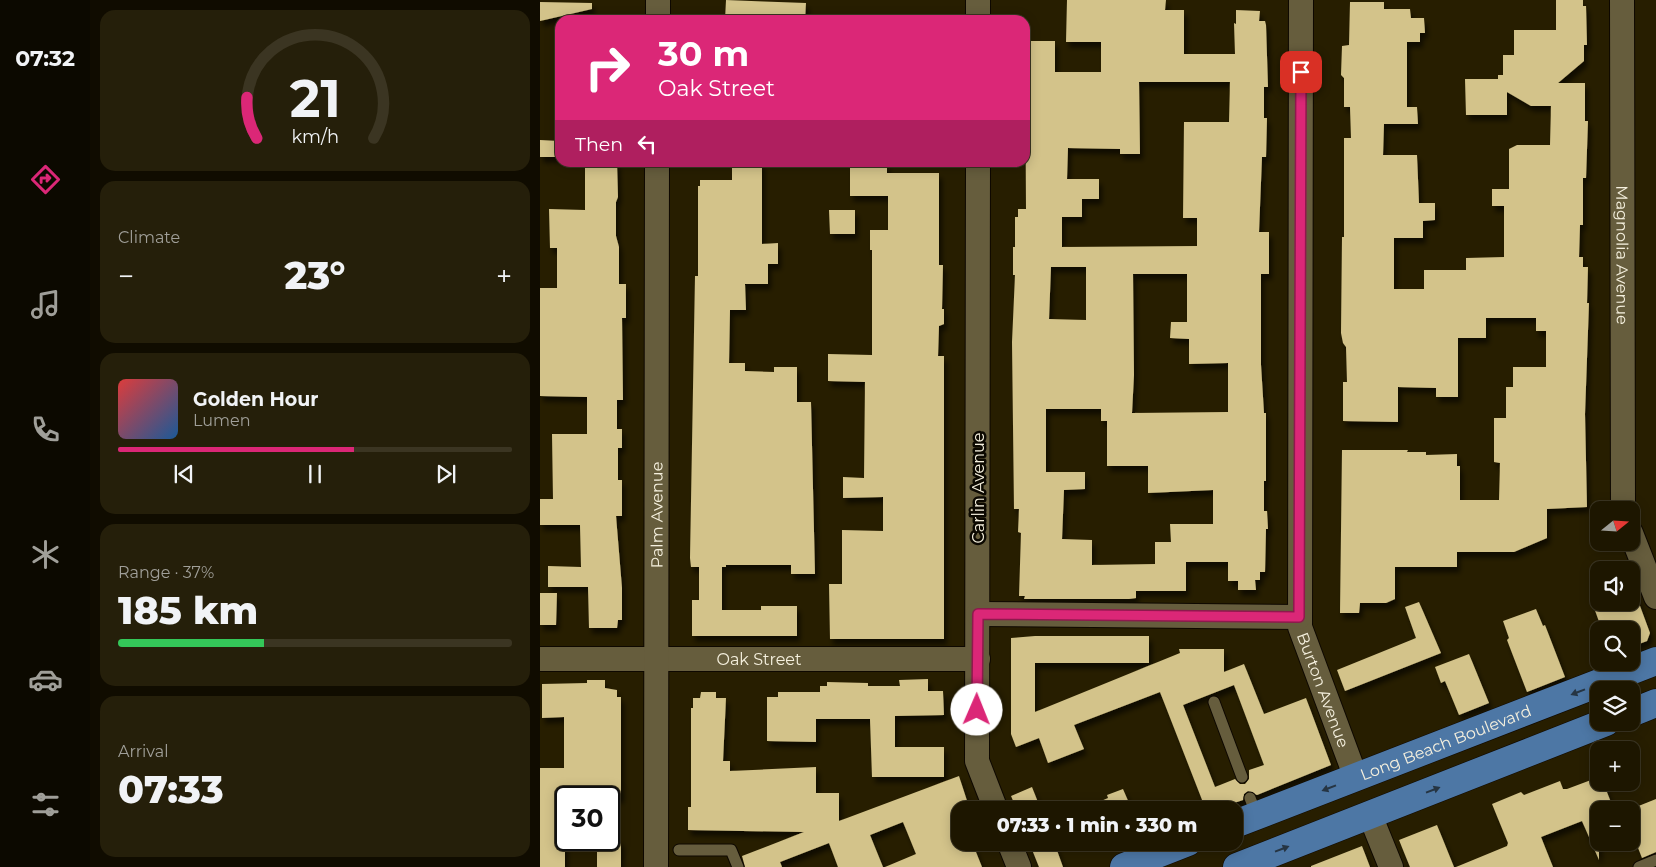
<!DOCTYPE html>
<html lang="en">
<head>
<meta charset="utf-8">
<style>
	body { margin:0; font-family:Montserrat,sans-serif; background:#251f0a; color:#f1f3f6; height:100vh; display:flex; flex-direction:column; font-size:19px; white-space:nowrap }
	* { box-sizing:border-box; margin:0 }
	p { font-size:16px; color:#a09f99 }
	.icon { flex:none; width:28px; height:28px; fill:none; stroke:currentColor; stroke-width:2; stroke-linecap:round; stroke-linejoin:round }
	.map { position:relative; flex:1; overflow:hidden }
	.sheet { display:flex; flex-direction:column; gap:10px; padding:10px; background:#100c00; width:450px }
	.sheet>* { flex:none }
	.hud { position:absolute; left:15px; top:15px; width:475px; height:152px; border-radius:15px; box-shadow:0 2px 12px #0003,0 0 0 1px #3b3522; background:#db2777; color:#fff; overflow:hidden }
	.needle { width:32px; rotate:72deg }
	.buttons { position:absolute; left:1050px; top:501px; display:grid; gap:10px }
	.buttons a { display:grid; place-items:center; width:50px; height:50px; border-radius:10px; background:#1d1600; box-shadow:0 2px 12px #0003,0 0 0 1px #3b3522; font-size:25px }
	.speed { position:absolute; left:15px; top:786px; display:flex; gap:10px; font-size:25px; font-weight:700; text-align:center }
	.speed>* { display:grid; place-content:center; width:65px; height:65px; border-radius:50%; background:#1d1600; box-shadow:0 2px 12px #0003,0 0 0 1px #3b3522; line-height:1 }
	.speed .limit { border:2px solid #111; border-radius:8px; background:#fff; color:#111 }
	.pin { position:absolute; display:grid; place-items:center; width:42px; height:42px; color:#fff; margin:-21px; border-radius:10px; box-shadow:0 2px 8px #0006 }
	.me { position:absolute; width:55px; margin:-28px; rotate:1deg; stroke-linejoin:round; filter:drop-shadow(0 0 4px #0008) }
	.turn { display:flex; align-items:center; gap:18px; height:105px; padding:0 20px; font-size:22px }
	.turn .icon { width:65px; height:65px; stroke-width:2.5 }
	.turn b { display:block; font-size:35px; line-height:42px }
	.then { display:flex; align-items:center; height:48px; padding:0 20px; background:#0003; gap:10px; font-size:19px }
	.big { font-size:38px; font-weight:800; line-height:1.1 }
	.sheet .card { flex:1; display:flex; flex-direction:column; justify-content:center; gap:8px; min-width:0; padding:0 18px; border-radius:15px; background:#251f0a }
	.sheet .dial { align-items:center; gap:0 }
	.dial svg { height:130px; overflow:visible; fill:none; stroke:#3b3522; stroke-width:7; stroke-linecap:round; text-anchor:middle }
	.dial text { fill:#f1f3f6; stroke:none }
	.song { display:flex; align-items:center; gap:15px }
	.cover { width:60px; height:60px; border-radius:8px; background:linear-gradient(135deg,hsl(0 70% 55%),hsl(210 70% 35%)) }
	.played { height:5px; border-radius:2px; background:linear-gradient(90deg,#db2777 60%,#3b3522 60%) }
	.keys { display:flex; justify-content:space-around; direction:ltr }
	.heat { display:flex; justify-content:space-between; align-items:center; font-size:28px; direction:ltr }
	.charge { height:8px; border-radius:4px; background:linear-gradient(90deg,#34c759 37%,#3b3522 0) }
	.trip { position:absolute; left:411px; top:801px; width:292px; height:50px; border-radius:15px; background:#1d1600; box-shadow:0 2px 12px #0003,0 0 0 1px #3b3522; font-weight:800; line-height:50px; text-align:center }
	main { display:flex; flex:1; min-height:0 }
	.tabs { display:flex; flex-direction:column; width:90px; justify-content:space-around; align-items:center; background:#0c0900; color:#a09f99 }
	.tabs .icon { width:35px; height:35px }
	.tabs .on { color:#db2777 }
	.tabs b { font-size:22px; color:#f1f3f6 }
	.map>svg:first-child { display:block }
	.building { fill:#d3c38a; fill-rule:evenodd; filter:url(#shadow) }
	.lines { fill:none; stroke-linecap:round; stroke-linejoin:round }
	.service-casing { stroke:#0e0800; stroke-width:13 }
	.minor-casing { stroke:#0e0800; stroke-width:26 }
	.primary-casing { stroke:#0e0800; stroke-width:29 }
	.service { stroke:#665d3d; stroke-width:11 }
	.minor { stroke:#665d3d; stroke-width:24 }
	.primary { stroke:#4d77a5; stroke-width:28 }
	.oneway { fill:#263543 }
	.route-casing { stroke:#8e194d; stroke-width:12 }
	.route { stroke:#db2777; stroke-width:9 }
	.labels { text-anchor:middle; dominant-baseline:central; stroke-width:5; stroke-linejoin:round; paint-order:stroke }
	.street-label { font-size:16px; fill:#f5f0de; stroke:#0c0901 }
</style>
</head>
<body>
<main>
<nav class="tabs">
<b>07:32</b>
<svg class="icon on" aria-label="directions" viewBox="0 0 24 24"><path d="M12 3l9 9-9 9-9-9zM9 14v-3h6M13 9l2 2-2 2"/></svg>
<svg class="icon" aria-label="music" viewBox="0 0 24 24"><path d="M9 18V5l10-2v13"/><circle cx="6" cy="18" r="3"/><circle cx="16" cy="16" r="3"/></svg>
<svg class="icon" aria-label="phone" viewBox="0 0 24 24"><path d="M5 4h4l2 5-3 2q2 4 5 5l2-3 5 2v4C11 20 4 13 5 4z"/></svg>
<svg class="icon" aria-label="climate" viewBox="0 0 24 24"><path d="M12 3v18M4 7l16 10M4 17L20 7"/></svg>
<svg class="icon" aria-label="car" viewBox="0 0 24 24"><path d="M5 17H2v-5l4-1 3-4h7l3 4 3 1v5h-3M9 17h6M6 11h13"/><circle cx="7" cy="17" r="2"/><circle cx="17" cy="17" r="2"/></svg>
<svg class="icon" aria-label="filters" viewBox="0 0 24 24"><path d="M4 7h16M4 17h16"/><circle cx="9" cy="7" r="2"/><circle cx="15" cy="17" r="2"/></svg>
</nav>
<section class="sheet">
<div class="card dial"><svg viewBox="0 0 100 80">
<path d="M14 69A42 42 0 1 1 86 69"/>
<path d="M14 69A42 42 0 0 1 8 44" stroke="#db2777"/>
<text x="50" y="56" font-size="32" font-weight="700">21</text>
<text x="50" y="72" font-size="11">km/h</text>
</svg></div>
<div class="card"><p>Climate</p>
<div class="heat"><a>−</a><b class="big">23°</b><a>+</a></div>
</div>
<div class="card">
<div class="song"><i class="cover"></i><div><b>Golden Hour</b><p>Lumen</p></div></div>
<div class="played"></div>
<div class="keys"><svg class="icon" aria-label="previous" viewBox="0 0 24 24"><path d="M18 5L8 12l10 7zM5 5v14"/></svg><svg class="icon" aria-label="pause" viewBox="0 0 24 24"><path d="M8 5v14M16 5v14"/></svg><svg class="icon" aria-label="next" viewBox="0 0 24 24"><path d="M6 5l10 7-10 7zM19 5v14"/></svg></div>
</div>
<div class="card"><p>Range · 37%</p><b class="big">185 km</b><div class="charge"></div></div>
<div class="card"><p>Arrival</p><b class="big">07:33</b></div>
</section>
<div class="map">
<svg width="1116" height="867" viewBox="0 0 1116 867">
	<defs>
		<filter id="shadow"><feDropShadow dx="3" dy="5.5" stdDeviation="2.5" flood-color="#0009"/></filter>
	</defs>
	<rect width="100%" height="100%" fill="#271e00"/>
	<path class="building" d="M186,0L266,3L265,20H185Z
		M527,0H626L625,10H644V54H695L694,23L696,24V10L720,11L719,21H725L726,25L728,87H724V118H727L726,157H722L719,232H729V274H721V365L724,413H726V481H724V511H727L728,529H726L725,572H720V580H715L716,590H698V581H688V562H646V591H596V598L589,599H484L485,596H479L481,533L478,532L479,509H474L472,342L475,275H473V247H475V217H478V209H486L485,41H515V72H561V42H526ZM599,82H690L689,122H644L643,218H657V246L522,247V217H542V199H559V179H527L528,148L580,149V154H600ZM511,267H546V320L509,319ZM593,274H647V322H631L630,338L649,339V364L688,363V412L592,413L594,375ZM506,409H561V421H567V466H608V493L673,490V524H630L631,542H615V564L552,565V540L522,539L524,490L545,489V472H506Z
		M1016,0H1043V6H1046L1047,45H1044V61L1018,83H1045V121H1048L1046,178H1043V225H1040L1039,257H1043V267H1048L1047,303H1049L1045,414L1047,507L1007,509V538L974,552H917V567H855V599L846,603H820L819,613H800L802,450H868L867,452H886V455L917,454V466H920V500H959L960,463L954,462V418H966V387H973V367H1006V331H996V318H946V338H918V397H896V388L858,387V422L803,421V382H807L806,347L803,343L801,333L802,237H804V138H811L810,107H804V78L801,75L802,46L809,45L810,2H844V9H870L871,18H884L885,33H880V42H867V107H877L878,124H844L843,155H877L879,203H895V220L883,221V238H854V289H884V270H926V258L964,257V206H952V189H969V149L977,145H1010L1011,106H991L967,92V115H926L925,79H958V75H963V55H974V30H1016Z
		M0,2L52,3V9L0,21Z
		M0,140L20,141V157H0Z
		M45,162H77L78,197L76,202V236L79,247V284H86V318H82L83,400H77V429H82V448H78V480H82V516H76L82,588V620H78L77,628H49L48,587H8V566L41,567L40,525H0V499H13L12,434H47V397L0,396V288H17V248H10L9,209L45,210Z
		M192,162H222V244L238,243V264H228V284H205L206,310H190L189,363H205V371L234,372V367H257V402H271L275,574H251V565H186V567H182V610H221V606H257V636H152V600H159V567H151L150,558L155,276H158V186H160V180H192Z
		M310,164H347V173H399V265H403L402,309H404V324L399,326L398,356H404V639H290L289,584H302V530L343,531V497L303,498V477L324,478L325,382L288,381V354L332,355V250H330V230H348V196H310Z
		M289,210H315V234H290Z
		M1091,587H1093L1110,633L1107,641L1091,647V630H1062L1052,602H1091Z
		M0,593H17L16,625H0Z
		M879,602L901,653L805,691L797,670L876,638L865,607Z
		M996,609L1003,626L1005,625L1025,677L987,692L967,640L969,638L963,621Z
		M495,636H609V663H495V712L640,653L639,649H684V672L704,664L724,714L766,698L791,765L717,795L708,791L704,794L703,800L673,810H666L620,692L534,725L544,749L508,763L499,738L476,747L471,734V638ZM694,685L724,765L709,770V779L705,784H700L695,779L675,787L643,705Z
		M929,654L949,703L919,715L905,681L901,683L895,667Z
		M388,679V691H403L404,715L355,716V747H404V777H332L330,719H276V742L227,741V697H238V692H280V686H287V682L328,683V686H360L359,680Z
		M47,680H65V688L77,690V697H81V794L80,798H57V793H25V867H0V768H24V717L2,718V684L47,683Z
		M161,692H176V698H186L183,761H190V771L276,767V793H299V821L419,776L430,810H420V842H432L442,867H345L376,854L363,822L330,835L343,867H298L289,843L240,862L242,867H205L202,856L264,832L148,830V807H151V708H153V698H160Z
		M1059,777V782H1063L1074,810H1059V860L1042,821L1001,837L1013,867H916L967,846L968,843L952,804L981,792L984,795L1020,781L1023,789H1027Z
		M492,787L501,810H477L471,796Z
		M583,789L592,810H540L568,798L567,795Z
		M1116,799V852L1102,858L1095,840L1091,841V809Z
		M897,825L914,867H870L859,840Z
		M57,840H81V867H57Z
		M489,842H514L523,867H499Z
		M822,846L830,867H771V866Z"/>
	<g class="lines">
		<g class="service-casing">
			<path id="service" d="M674,702L702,777
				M710,798L717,816
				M139,850H191L198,867
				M1099,867L1116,860"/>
		</g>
		<g class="minor-casing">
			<g id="minor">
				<path id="s1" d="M761,0L760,627L816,778"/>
				<path id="s2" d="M1082,0L1083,510"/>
				<path d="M118,20V0"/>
				<path d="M438,20V0"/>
				<path d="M438,162L437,761L456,810"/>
				<path d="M1091,533L1116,597"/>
				<path d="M438,614L759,617"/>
				<path id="s3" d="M0,659H438"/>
				<path d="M830,815L851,867"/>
				<path d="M469,842L479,867"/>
				<path id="s4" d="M116,867L117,162"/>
			</g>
		</g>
		<g class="primary-casing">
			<g id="primary">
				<path d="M1091,713L1116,703"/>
				<path id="s5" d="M695,824L1116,661"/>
				<path d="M584,867L648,842"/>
				<path d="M697,867L1066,722"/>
			</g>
		</g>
		<use href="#service" class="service"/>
		<use href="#minor" class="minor"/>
		<use href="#primary" class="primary"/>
	</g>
	<defs><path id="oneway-solid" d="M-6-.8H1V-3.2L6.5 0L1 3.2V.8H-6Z" transform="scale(1.25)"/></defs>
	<g class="oneway">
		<use href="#oneway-solid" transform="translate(1038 692) rotate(159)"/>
		<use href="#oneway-solid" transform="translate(789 788) rotate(159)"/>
		<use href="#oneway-solid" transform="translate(893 790) rotate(-21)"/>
		<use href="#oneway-solid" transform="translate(742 849) rotate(-21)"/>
	</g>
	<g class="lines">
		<g class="route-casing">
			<path id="route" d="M437,710L438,614L759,617L761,72"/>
		</g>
		<use href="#route" class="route"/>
	</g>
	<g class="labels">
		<g class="street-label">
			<text stroke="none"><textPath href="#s2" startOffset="255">Magnolia Avenue</textPath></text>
			<text transform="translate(438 488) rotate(-90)">Carlin Avenue</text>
			<text stroke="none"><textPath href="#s4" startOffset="352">Palm Avenue</textPath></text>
			<text stroke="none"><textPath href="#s3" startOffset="219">Oak Street</textPath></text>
			<text stroke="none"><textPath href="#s1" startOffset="694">Burton Avenue</textPath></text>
			<text stroke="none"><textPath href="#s5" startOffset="226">Long Beach Boulevard</textPath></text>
		</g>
	</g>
</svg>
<div class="buttons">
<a><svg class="needle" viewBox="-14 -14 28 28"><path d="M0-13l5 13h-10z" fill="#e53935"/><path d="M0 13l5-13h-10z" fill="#a09f99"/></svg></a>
<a><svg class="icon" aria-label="sound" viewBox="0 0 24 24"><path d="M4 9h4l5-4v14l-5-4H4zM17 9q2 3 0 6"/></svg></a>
<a><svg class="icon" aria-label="search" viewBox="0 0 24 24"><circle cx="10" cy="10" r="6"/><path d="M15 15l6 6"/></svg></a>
<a><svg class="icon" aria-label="layers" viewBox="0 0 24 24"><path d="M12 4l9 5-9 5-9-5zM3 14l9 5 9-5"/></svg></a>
<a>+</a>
<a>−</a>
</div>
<div class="speed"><div class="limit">30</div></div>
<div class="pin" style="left:761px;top:72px;background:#d93025"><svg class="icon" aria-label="arrive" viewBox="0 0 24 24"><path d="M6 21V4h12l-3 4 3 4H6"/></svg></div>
<svg class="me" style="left:437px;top:710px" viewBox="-20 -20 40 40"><circle r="19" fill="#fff"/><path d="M0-13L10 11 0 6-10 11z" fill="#db2777"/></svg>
<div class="trip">07:33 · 1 min · 330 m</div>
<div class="hud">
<div class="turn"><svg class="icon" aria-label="right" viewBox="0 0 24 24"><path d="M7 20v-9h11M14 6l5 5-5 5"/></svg><div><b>30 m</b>Oak Street</div></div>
<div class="then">Then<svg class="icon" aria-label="left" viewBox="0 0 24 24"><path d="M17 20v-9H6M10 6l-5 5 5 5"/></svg></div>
</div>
</div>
</main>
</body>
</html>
